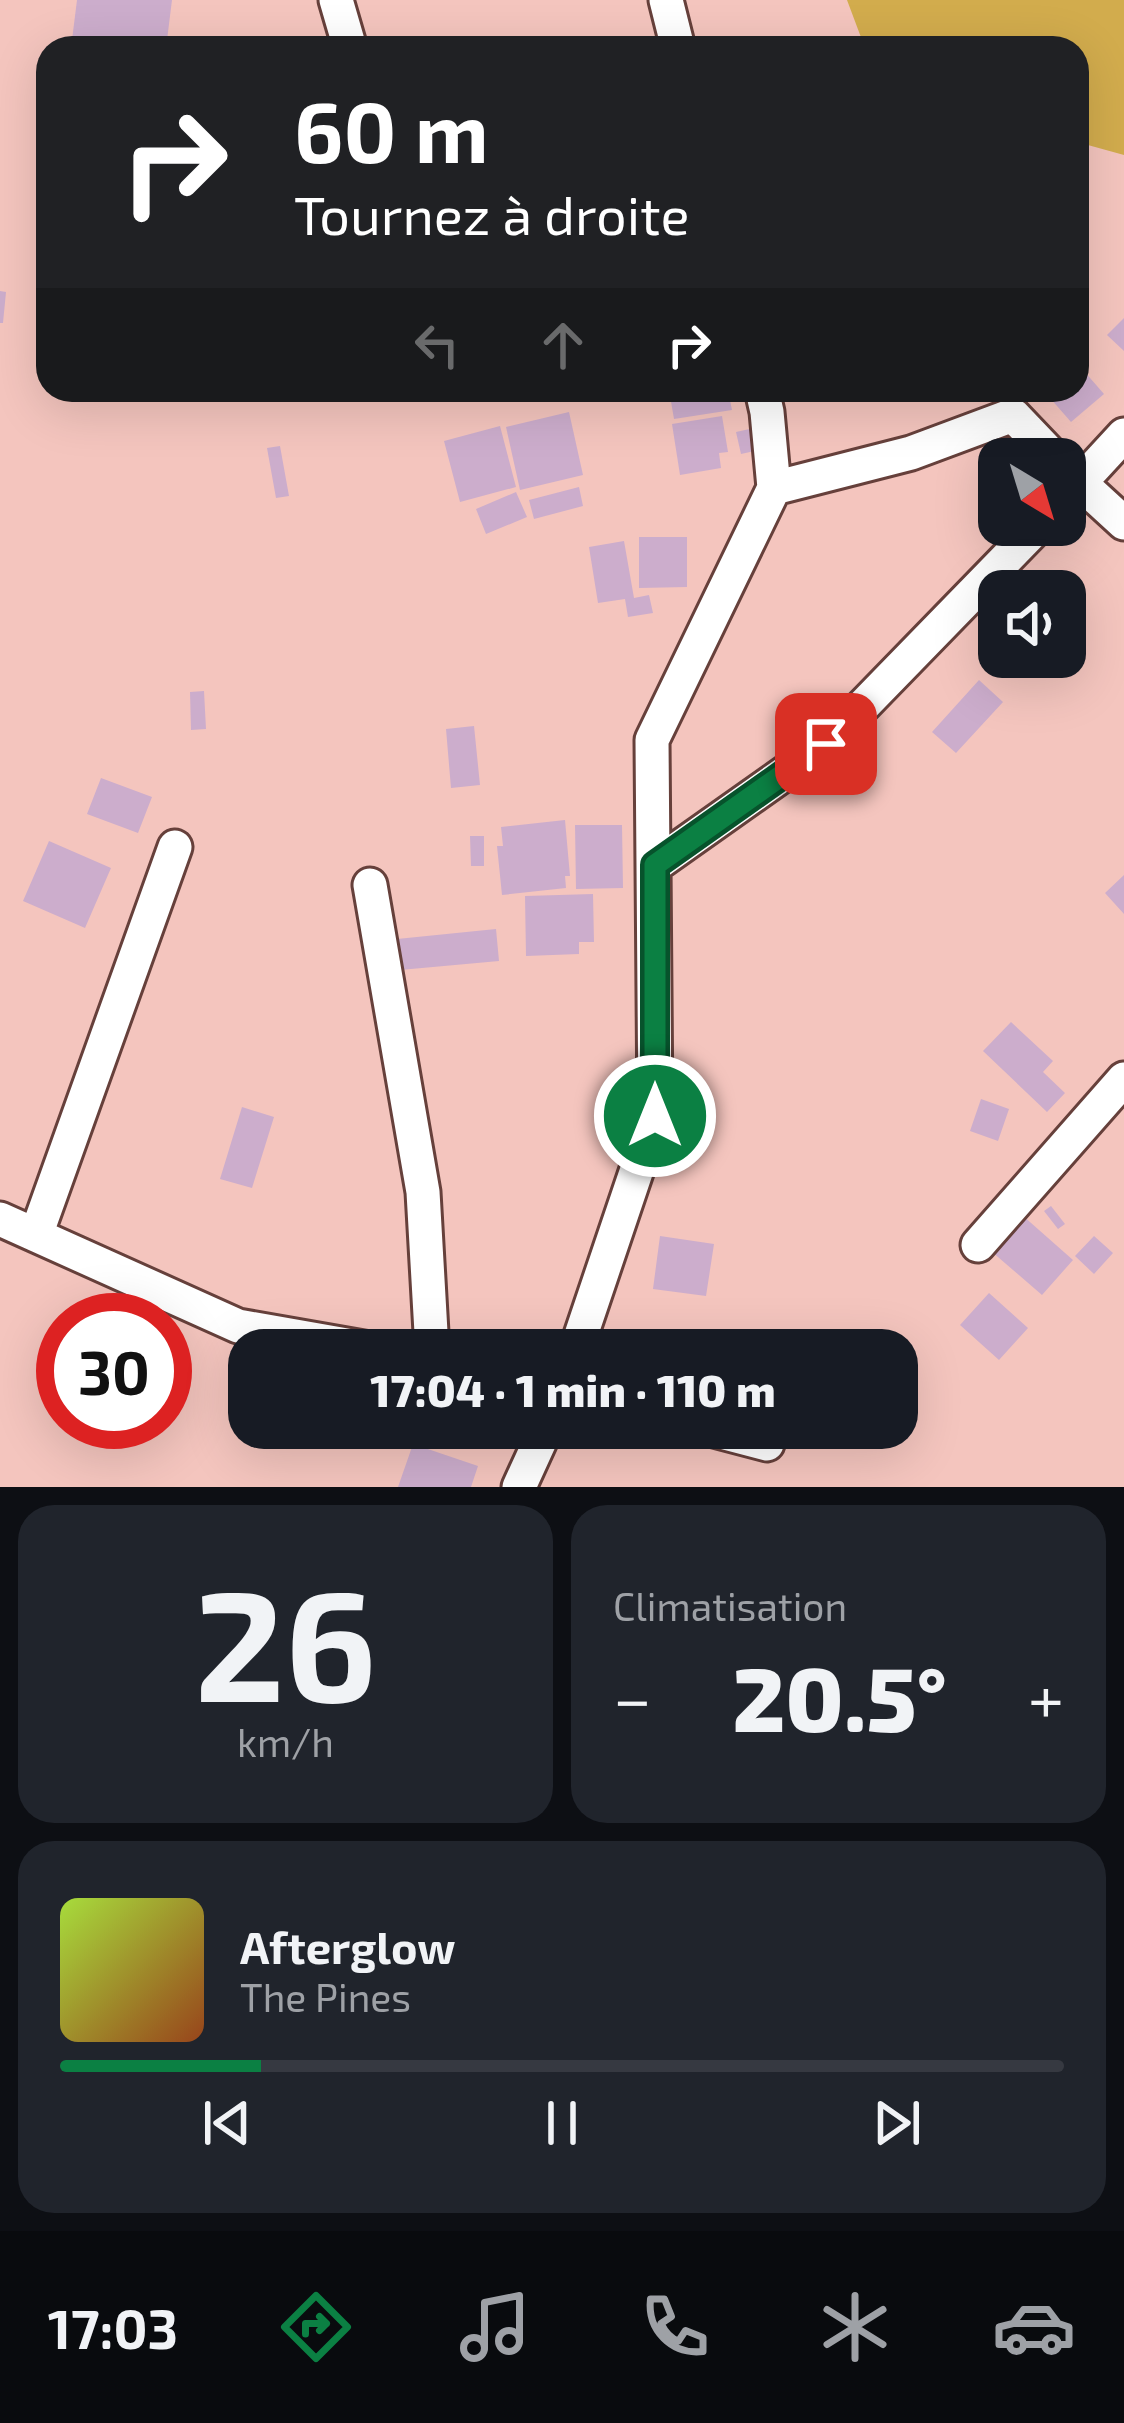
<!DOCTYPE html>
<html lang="fr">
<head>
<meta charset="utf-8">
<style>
	body { margin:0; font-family:"Exo 2",sans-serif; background:#20242c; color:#f1f3f6; height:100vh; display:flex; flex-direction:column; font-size:45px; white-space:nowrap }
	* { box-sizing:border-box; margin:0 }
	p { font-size:39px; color:#9ea1a6 }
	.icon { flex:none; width:66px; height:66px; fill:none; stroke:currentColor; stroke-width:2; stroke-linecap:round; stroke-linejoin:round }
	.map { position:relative; height:1487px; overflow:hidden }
	.side { display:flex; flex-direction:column; gap:18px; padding:18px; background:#0d0f14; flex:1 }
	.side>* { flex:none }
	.banner { position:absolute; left:36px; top:36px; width:1053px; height:366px; border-radius:36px; box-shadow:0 12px 48px #0002; background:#202124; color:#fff; overflow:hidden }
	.needle { width:78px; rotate:142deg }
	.controls { position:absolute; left:978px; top:438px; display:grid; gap:24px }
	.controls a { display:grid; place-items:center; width:108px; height:108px; border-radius:24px; background:#171b24; box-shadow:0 12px 48px #0002; font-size:60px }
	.speed { position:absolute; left:36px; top:1293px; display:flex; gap:24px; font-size:60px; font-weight:700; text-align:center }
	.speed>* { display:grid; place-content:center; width:156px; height:156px; border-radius:50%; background:#171b24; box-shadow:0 12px 48px #0002; line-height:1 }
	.speed .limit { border:18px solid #d22; background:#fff; color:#111 }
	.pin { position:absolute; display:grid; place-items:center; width:102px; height:102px; color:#fff; margin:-51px; border-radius:24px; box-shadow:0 6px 18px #0006 }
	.me { position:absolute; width:132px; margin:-66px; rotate:0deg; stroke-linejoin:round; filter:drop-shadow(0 0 9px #0008) }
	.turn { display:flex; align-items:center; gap:42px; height:252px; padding:0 60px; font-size:54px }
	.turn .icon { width:156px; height:156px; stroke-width:2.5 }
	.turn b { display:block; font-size:84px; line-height:102px }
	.lanes { display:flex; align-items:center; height:114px; padding:0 60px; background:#0003; justify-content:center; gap:60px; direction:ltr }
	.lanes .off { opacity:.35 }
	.big { font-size:90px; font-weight:800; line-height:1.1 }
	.side .tile { flex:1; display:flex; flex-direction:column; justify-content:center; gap:18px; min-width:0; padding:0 42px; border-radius:36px; background:#20242c }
	.side .dial { align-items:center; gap:0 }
	.dial b { font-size:156px; line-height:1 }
	.song { display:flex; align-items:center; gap:36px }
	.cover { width:144px; height:144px; border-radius:18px; background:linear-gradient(135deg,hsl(80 70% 55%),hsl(20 70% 35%)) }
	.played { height:12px; border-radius:6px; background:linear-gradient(90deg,#0b8043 20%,#363941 20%) }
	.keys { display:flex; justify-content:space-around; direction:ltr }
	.heat { display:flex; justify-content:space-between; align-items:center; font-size:66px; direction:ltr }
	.side .tiles { flex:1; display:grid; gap:18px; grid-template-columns:1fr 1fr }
	.tile:last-child { grid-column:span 2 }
	.trip { position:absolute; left:228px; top:1329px; width:690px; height:120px; border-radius:36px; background:#171b24; box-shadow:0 12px 48px #0002; font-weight:800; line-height:120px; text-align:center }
	.tab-bar { display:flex; height:192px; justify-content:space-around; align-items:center; background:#090b0e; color:#9ea1a6 }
	.tab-bar .icon { width:84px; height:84px }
	.tab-bar .active { color:#0b8043 }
	.tab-bar b { font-size:54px; color:#f1f3f6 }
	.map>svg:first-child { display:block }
	.green { fill:#d2ac4d }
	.building { fill:#ccadcc }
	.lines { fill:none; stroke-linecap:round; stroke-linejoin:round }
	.minor-casing { stroke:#66403b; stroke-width:39 }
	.minor { stroke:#fff; stroke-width:33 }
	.route-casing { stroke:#07532c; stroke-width:30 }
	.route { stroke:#0b8043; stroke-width:21 }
</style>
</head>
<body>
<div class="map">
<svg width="1124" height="1487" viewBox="0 0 1124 1487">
	<rect width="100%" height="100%" fill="#f4c5be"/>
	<path class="green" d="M847,0H1124V155L1077,142V48H865Z"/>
	<path class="building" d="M77,0H172L166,48H71Z
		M0,291L6,292L3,323H0Z
		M1124,318V351L1107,335Z
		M1077,363L1104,394L1071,422L1043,390H1077Z
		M669,390H728L732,410L674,419Z
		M569,412L583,475L520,490L506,427Z
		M722,416L728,452L719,453L721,468L680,475L672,424Z
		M500,426L516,487L460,502L444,441Z
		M754,428L759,450L741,454L736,432Z
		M280,446L289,496L276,498L267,448Z
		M579,487L583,506L534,519L529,500Z
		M516,492L527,517L486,534L476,509Z
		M639,537H687V587L639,588Z
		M624,541L634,598L649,595L653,613L628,617L625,599L598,603L589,547Z
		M979,680L1003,702L956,753L932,732Z
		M204,691L206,729L191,730L190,692Z
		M474,726L480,785L451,788L446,729Z
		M101,778L152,797L138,833L87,814Z
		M565,820L570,876H565L566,888L502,895L497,846H503L501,827Z
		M575,825H622L623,888L576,889Z
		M470,836H484V866H471Z
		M49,841L111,868L85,928L23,901Z
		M1124,875V914L1105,893Z
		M593,894L594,942H579V954L526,956L525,896Z
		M496,929L499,961L400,970L397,939Z
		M1011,1022L1053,1061L1043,1072L1065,1093L1047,1112L983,1051Z
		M981,1099L1009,1109L998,1141L970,1131Z
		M242,1107L274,1117L252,1188L220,1179Z
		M1051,1206L1065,1224L1058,1229L1044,1211Z
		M1022,1215L1073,1260L1042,1295L991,1251Z
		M660,1236L714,1244L706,1296L653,1289Z
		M1094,1236L1113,1253L1094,1274L1075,1256Z
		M989,1293L1028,1328L999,1360L960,1325Z
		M413,1444L478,1466L471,1487H398Z"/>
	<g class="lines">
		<g class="minor-casing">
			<path id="minor" d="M336,0L350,48
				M666,0L678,48
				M1066,470L1124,523
				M774,488L911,453L1013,415L1055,459
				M1065,499L1124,435
				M655,865L826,744L1039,525
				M370,885L423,1192L432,1350
				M0,1219L238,1326L375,1350
				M36,1235L175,847
				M978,1245L1124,1079
				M576,1350L655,1116L652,740L774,488L767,412L762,390
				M706,1428L767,1444
				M519,1487L546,1428"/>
		</g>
		<use href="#minor" class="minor"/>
	</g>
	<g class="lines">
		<g class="route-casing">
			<path id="route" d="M655,1116V865L826,744"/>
		</g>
		<use href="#route" class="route"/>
	</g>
</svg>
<div class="controls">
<a><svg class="needle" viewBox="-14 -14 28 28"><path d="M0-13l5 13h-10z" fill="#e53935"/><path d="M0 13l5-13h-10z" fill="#9ea1a6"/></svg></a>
<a><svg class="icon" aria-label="sound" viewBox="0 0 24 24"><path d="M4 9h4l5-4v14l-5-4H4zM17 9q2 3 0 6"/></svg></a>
</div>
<div class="speed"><div class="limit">30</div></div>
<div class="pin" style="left:826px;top:744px;background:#d93025"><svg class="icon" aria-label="arrive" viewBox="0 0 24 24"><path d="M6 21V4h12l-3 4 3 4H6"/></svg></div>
<svg class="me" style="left:655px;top:1116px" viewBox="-20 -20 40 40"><circle r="17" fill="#0b8043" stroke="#fff" stroke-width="3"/><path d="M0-11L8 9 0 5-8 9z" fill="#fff"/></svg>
<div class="trip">17:04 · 1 min · 110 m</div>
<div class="banner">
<div class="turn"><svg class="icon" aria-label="right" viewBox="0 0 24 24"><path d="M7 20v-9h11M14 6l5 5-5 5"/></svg><div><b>60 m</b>Tournez à droite</div></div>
<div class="lanes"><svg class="icon off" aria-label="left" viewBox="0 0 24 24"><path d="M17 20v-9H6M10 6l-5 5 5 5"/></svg><svg class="icon off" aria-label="ahead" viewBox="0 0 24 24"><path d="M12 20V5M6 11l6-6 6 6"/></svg><svg class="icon" aria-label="right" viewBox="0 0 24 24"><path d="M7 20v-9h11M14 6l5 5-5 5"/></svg></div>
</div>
</div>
<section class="side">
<div class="tiles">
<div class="tile dial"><b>26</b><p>km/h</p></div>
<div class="tile"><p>Climatisation</p>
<div class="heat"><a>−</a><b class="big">20.5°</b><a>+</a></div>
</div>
<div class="tile">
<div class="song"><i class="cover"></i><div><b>Afterglow</b><p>The Pines</p></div></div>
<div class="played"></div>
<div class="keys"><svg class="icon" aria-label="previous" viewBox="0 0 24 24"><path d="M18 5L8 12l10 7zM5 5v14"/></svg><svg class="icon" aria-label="pause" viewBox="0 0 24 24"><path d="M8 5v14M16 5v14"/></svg><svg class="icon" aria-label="next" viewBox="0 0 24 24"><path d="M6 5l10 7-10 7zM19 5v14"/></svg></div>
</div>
</div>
</section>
<nav class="tab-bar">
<b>17:03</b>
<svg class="icon active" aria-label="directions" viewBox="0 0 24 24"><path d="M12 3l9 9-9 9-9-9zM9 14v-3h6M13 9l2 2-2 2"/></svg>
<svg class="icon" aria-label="music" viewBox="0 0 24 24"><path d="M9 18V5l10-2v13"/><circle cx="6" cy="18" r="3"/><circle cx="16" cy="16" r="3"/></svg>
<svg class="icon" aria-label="phone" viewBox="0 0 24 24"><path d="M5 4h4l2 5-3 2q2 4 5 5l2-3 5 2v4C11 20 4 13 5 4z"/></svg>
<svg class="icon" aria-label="climate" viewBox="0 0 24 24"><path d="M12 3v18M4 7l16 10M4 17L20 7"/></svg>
<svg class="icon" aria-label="car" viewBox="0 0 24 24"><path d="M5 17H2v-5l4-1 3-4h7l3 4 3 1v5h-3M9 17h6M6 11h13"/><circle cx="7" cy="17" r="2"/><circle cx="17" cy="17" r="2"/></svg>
</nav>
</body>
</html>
